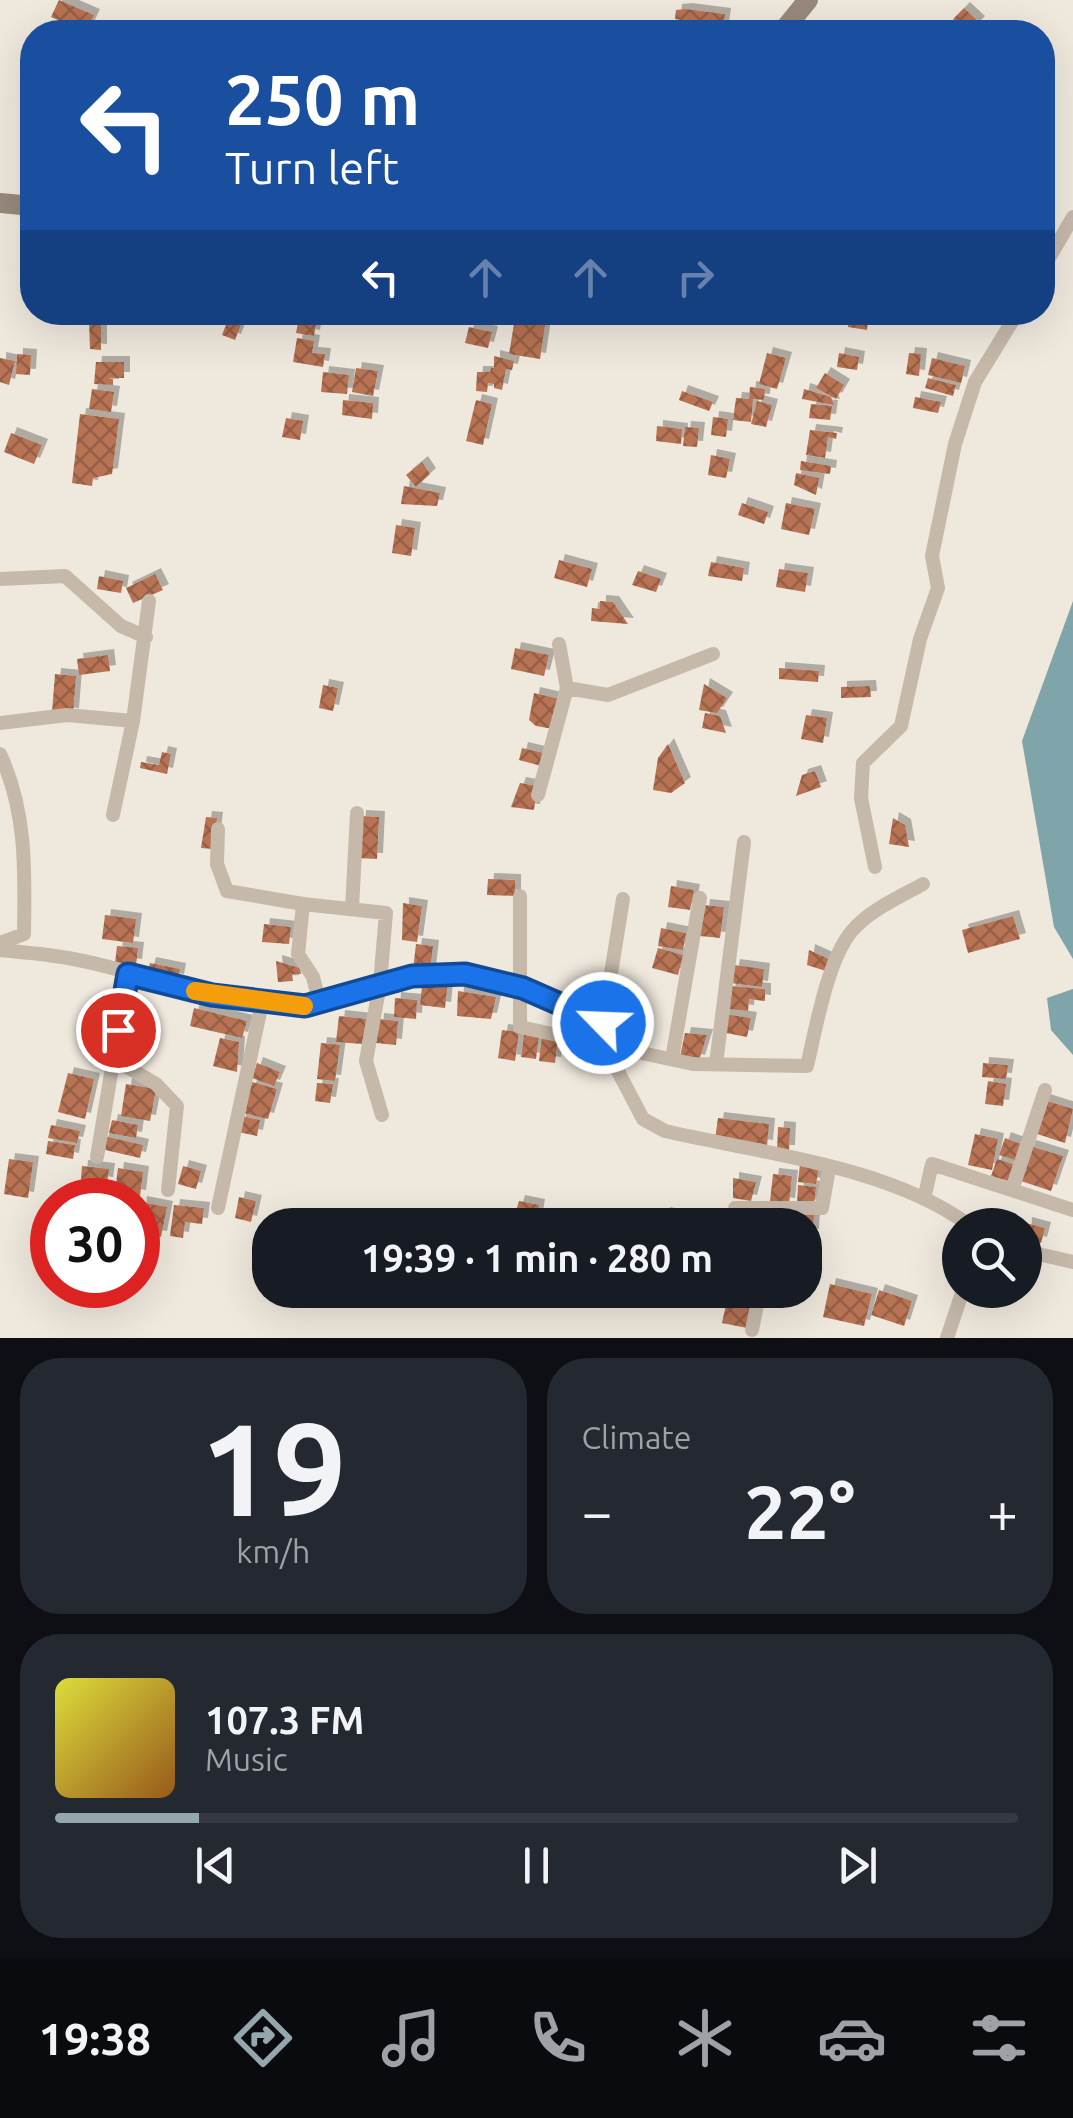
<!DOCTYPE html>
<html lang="en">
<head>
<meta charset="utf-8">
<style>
	body { margin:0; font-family:Ubuntu,sans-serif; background:#242831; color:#f1f3f6; height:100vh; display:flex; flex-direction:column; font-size:38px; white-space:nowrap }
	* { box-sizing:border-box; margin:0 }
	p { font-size:32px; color:#9ea1a6 }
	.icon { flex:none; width:55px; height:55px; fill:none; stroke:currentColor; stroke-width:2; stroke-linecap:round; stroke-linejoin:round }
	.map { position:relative; height:1338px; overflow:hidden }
	.side { display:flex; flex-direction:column; gap:20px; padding:20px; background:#0d0f14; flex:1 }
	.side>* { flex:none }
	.hud { position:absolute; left:20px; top:20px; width:1035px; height:305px; border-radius:40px; box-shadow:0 10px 40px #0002; background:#1a4fa0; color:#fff; overflow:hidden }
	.tools { position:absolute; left:942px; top:1208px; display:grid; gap:20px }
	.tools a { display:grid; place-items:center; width:100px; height:100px; border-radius:50%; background:#171b24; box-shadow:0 10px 40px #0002; font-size:50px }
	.speed { position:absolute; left:30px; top:1178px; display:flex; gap:20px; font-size:50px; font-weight:700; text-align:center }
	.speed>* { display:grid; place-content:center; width:130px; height:130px; border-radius:50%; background:#171b24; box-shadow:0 10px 40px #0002; line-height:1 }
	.speed .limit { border:15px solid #d22; background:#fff; color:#111 }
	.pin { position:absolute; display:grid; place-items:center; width:85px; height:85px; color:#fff; margin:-42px; border:5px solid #fff; border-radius:50%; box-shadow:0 2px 10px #0007 }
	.me { position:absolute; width:110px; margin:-55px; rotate:294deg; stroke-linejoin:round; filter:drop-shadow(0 0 8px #0008) }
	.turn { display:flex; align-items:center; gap:35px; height:210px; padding:0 40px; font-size:45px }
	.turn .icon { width:130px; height:130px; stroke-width:2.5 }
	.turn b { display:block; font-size:70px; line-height:85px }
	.lanes { display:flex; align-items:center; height:95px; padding:0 40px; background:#0003; justify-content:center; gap:50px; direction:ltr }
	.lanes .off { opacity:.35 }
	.big { font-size:75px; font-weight:700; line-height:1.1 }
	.side .card { flex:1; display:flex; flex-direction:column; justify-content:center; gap:15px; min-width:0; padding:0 35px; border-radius:40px; background:#242831 }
	.side .dial { align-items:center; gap:0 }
	.dial b { font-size:130px; line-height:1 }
	.song { display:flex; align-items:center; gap:30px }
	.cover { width:120px; height:120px; border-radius:15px; background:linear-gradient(135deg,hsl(60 70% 55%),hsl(30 70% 35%)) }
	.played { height:10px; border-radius:5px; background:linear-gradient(90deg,#94a7ac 15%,#363941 15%) }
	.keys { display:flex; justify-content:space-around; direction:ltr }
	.heat { display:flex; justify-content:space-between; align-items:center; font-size:55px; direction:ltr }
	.side .tiles { flex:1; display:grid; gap:20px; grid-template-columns:1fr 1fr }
	.card:last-child { grid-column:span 2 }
	.trip { position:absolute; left:252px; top:1208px; width:570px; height:100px; border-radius:40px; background:#171b24; box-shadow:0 10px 40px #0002; font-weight:700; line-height:100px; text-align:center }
	.menu { display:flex; height:160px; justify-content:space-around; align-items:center; background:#090b0e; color:#9ea1a6 }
	.menu .icon { width:70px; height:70px }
	.menu .current { color:#94a7ac }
	.menu b { font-size:45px; color:#f1f3f6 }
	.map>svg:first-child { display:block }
	.water { fill:#7fa4a9 }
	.building { fill:url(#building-cross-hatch); filter:url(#shadow) }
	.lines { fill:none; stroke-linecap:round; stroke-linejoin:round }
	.street { stroke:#c6b9aa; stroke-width:14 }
	.secondary { stroke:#99897c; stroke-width:20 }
	.route-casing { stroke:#114b97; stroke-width:25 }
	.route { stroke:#1a73e8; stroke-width:18 }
	.slow { stroke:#f59e0b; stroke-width:18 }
</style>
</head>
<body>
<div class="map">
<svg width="1073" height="1338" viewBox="0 0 1073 1338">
	<defs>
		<pattern id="building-cross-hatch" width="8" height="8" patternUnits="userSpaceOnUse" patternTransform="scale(2.5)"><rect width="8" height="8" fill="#b77353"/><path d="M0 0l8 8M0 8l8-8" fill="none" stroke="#965f45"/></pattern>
		<filter id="shadow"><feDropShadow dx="6" dy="-6" stdDeviation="0" flood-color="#0004"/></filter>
	</defs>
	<rect width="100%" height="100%" fill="#efe8dd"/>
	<path class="water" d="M1073,601V959L1054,927L1022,741Z
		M1073,989V1055L1051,1030L1047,998Z"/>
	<path class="building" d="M59,0L94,15L86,32L51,17Z
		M964,8L979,22L969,32L953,19Z
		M686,9L725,14L723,28L675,19L676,10Z
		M231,312H246L235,340L222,335Z
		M300,312H318L314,336L296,333Z
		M516,312H547L540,359L509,354Z
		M850,312H869L867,330L848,327Z
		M89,321L101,322V350L90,349Z
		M469,327L492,332L488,348L465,343Z
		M297,338L314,341L312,353L325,354L323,367L293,362Z
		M767,353L786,358L777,389L759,384Z
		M839,353L859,357L857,370L837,367Z
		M909,353L921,354L919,376L906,374Z
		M17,354L31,355L30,375L16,374Z
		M494,356L514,361L512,370L506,369L502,390L494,388Z
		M0,358L15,361L9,385L0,382Z
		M932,358L965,366L961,383L928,375Z
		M96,362H124V378H108L113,379V385L94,384Z
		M356,368L378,371L373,396L352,392Z
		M491,368H496L494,384L488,383L487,392L476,391L477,372H490Z
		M323,372L349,375L347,394L321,392Z
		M825,373L844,385L836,399L816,388Z
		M928,378L956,385L953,396L925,388Z
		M750,387L765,389L764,400L753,399L751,422L733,420L736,398L749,399Z
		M92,389L114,392L111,412L89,409Z
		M804,389L831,397L834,405L802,399Z
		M682,391L713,402L709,411L679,400Z
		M915,397L941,402L938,413L913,408Z
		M343,400L373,403L372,419L342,415Z
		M476,400L492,404L483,445L466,441Z
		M757,401L772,405L766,427L751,424Z
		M811,404L832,406L830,420L809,418Z
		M80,414L119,419L112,474L93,478L92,486L72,483Z
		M713,417L728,419L726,437L711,435Z
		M286,418L303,421L300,440L282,437Z
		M657,426L682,429L681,444L656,441Z
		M685,427L699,428L697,447L683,446Z
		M810,430L837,433L836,439L828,437L825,458L806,455Z
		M11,433L42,445L34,464L4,452Z
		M711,455L730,459L726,478L708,475Z
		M801,461L831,466L830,474L800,470Z
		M422,462L430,474L416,487L406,475Z
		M796,473L819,478L816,495L794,485Z
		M404,486L440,493L437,506L401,504Z
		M742,503L768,512L764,524L738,515Z
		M786,503L815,509L809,535L781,529Z
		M396,525L415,528L411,556L392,553Z
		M559,560L592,569L587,587L554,578Z
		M711,562L744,568L742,581L708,576Z
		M779,569L808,573L805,592L776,587Z
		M638,571L661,579L656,592L632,585Z
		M155,574L163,590L133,603L126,588Z
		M99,576L123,581L121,593L97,589Z
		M600,601L613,602L628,624L591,621L592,608L600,609Z
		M515,648L549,655L544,676L511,669Z
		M108,655L110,671L79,675L77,659Z
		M779,668L819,671L818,682L779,679Z
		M55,674L76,676L73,714L52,712Z
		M704,684L727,698L717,713L699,710Z
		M323,685L338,688L333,711L319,708Z
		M870,686L871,697L841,698V687Z
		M534,693L560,699L553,729L536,726L529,720Z
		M705,713L720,716L726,733L702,728Z
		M806,715L827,718L823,743L801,739Z
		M668,744L685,783L671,793L653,790L658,758Z
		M522,748L548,754L545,767L519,760Z
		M162,752L171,754L167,774L140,768L141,762L159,765Z
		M815,771L821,787L796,796L802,775Z
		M520,783L537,786L534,810L511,807Z
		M360,816L379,817L377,859L357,858Z
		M206,817L217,818L213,849L201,848Z
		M893,818L905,825L909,847L889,844Z
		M488,879L515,880V896L487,895Z
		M671,886L694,890L690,910L668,907Z
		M403,903L422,906L417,942L402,940Z
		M704,905L724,907L720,938L700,936Z
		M105,915L136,919L133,943L102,939Z
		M1013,916L1020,939L968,953L962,930Z
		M264,924L291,927L289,944L262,942Z
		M661,928L686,933L683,950L658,946Z
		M416,944L433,946L430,972L413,970Z
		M117,946L138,948L136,965L115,963Z
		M658,948L683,955L678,975L652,968Z
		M809,950L829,959V972L807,965Z
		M276,961L300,968L301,974H292L293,981L278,982Z
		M150,963L180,969L178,980L147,974Z
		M734,965L764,969L762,987L731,983Z
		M423,977L448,980L445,1008L420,1005Z
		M730,986L765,989V1001L749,999L748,1011L728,1009Z
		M458,991L496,997L491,1019L457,1016Z
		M395,998L417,1000L416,1019L394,1017Z
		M194,1008L247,1021L242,1038L190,1026Z
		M724,1014L751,1018L747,1037L721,1032Z
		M339,1016L366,1019L362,1044L336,1042Z
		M378,1019L398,1021L396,1045L376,1043Z
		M502,1030L519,1032L515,1061L498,1058Z
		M524,1033L539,1035L536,1059L521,1057Z
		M685,1033L707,1035L699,1061L680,1057Z
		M542,1036L558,1038L555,1063L539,1061Z
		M220,1038L239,1042L237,1072L213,1066Z
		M321,1043L340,1045L335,1081L317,1079Z
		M257,1063L280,1072L274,1086L252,1078Z
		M983,1063L1008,1065L1006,1079L982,1077Z
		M68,1073L94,1079L85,1119L58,1112Z
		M988,1081L1006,1084L1003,1106L985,1104Z
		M252,1082L277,1089L268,1119L243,1113Z
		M317,1083L333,1084L330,1103L315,1101Z
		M126,1084L156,1089L150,1121L121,1116Z
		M1044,1100L1073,1109L1065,1143L1034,1133Z
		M241,1116L260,1120L257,1136L238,1132Z
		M718,1118L769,1124L767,1146L715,1139Z
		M112,1120L138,1125L136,1138L109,1133Z
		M51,1125L80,1131L77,1143L48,1138Z
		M778,1127L790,1128L789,1151H777Z
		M975,1134L998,1139L992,1170L968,1165Z
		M104,1136L143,1145L140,1158L101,1149Z
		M1005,1138L1021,1144L1015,1160L999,1155Z
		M48,1141L75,1145L73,1159L46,1154Z
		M1030,1146L1063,1156L1051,1191L1018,1180Z
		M9,1159L33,1162L28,1198L4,1194Z
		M997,1159L1013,1164L1008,1181L991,1176Z
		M800,1164L819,1167L816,1184L798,1182Z
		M82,1166L109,1169L107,1183L81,1179Z
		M183,1166L201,1171L196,1189L178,1184Z
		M118,1168L143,1172L140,1196L115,1192Z
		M773,1174L792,1176L789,1204L770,1201Z
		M733,1178L756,1182L751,1201L733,1198Z
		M798,1185L816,1187L814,1206L797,1204Z
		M239,1197L256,1201L251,1222L235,1218Z
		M519,1201L539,1205L536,1223L514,1218Z
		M141,1202L167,1207L161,1237L138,1233Z
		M174,1205L204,1208L202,1224L185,1222L183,1238L170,1236Z
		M664,1213L694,1218L693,1225H662Z
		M793,1214L814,1215L813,1235H805V1225H792Z
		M1026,1223L1045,1228L1041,1243L1025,1239Z
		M830,1284L872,1294L864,1326L823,1317Z
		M651,1290H684L680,1307L649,1301Z
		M729,1290H755L747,1328L722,1323Z
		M879,1290L912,1301L904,1326L871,1315Z"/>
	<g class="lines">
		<path class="street" d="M1042,270L1073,217
			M0,579L65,576L121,626L146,637
			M567,688L608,695L713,654
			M133,721L149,601
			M0,723L67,715L133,721L113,815
			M0,754C27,812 25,872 24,934L0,943
			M538,795L567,688L559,644
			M218,829L217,864L227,891L303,904L298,954L313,977L319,1001
			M875,867L861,798L863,763L901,726L920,639L938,588L932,556L955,444L975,382L1018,312
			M520,896V1027L693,1064L807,1066C816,1028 827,962 851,932C869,910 900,897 923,884
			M623,899L603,1023L611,1058L643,1119L665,1131C760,1153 889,1166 969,1225
			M303,904L386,913L380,984L366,1061L382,1115
			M352,909L357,813
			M0,950C22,952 46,954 68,958C138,970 203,1000 275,1005C319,1009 364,987 407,978C478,962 541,996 603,1023
			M112,1058L156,1084L177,1106L168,1190
			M672,1059L700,898
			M716,1064L744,842
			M97,1157L128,973
			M1012,1190L1045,1090
			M924,1199L932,1164L1073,1210
			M218,1208L262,1003
			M735,1208H822L829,1169
			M1025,1251L1073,1262
			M752,1330L760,1290
			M947,1338L963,1290"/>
		<path class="secondary" d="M782,32L808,0
			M0,203L32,206"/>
	</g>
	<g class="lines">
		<g class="route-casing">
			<path id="route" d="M118,1030L128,974L212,995L305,1006L412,976L465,974L523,988L603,1023"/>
		</g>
		<use href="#route" class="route"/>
		<path class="slow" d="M195,991L304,1006"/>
	</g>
</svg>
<div class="tools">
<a><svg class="icon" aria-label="search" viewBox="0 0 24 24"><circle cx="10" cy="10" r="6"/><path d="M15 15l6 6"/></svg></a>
</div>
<div class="speed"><div class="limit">30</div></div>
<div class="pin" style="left:118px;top:1030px;background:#d93025"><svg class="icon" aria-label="arrive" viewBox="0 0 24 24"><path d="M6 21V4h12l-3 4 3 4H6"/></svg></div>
<svg class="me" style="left:603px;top:1023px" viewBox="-20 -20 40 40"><circle r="17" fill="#1a73e8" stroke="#fff" stroke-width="3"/><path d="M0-11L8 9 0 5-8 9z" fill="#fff"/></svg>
<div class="trip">19:39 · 1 min · 280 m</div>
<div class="hud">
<div class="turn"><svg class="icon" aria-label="left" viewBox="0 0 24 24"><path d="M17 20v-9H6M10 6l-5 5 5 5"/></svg><div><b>250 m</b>Turn left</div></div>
<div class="lanes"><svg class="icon" aria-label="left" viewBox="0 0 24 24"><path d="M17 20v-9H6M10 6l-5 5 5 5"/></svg><svg class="icon off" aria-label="ahead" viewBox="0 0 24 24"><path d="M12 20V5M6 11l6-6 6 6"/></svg><svg class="icon off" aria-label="ahead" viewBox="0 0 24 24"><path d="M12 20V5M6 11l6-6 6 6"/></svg><svg class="icon off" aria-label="right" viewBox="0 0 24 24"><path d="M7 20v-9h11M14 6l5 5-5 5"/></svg></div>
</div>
</div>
<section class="side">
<div class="tiles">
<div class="card dial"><b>19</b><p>km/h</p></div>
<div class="card"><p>Climate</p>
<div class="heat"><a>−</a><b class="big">22°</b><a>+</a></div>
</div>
<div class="card">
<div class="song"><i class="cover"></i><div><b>107.3 FM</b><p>Music</p></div></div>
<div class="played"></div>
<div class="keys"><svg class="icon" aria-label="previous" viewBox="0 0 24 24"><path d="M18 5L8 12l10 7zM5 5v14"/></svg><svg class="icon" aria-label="pause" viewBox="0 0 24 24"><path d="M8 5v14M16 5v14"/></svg><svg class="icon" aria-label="next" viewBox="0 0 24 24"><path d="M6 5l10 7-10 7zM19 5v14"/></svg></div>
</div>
</div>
</section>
<nav class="menu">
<b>19:38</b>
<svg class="icon current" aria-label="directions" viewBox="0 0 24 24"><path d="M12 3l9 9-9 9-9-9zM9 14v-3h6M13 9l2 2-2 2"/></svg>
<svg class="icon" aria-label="music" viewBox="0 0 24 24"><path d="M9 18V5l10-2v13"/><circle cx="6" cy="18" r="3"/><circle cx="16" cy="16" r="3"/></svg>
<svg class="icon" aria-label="phone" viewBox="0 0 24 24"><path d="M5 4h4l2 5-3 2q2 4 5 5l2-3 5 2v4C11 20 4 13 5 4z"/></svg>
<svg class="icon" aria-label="climate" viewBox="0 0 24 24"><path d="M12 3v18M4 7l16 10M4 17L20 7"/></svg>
<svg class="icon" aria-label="car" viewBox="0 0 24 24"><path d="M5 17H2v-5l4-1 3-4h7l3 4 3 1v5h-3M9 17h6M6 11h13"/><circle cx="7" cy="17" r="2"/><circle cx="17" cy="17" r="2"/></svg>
<svg class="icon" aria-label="filters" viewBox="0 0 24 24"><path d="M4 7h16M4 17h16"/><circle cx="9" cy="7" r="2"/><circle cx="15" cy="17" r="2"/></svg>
</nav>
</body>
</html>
